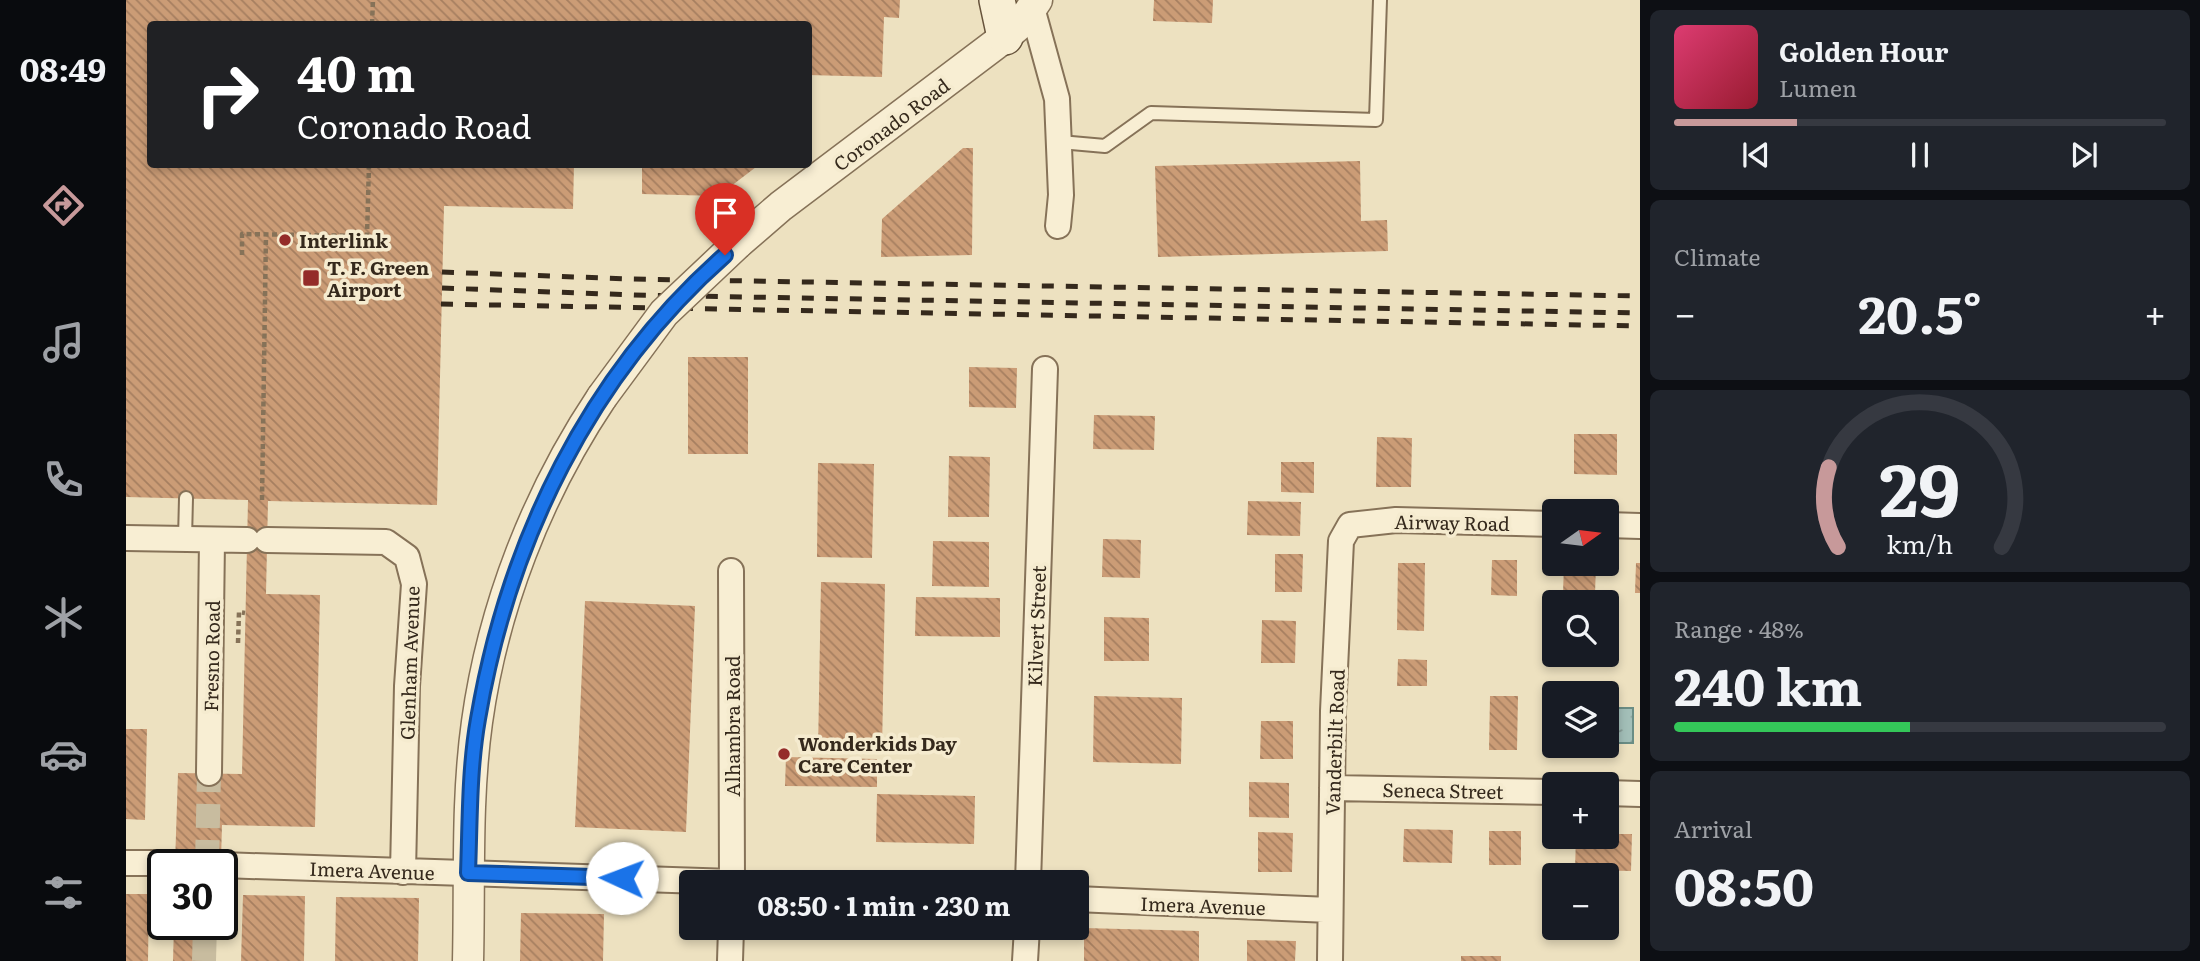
<!DOCTYPE html>
<html lang="en">
<head>
<meta charset="utf-8">
<style>
	body { margin:0; font-family:Literata,serif; background:#20242c; color:#f1f3f6; height:100vh; display:flex; flex-direction:column; font-size:26px; white-space:nowrap }
	* { box-sizing:border-box; margin:0 }
	p { font-size:23px; color:#9ea1a6 }
	.icon { flex:none; width:38px; height:38px; fill:none; stroke:currentColor; stroke-width:2; stroke-linecap:round; stroke-linejoin:round }
	.map { position:relative; flex:1; overflow:hidden }
	.details { display:flex; flex-direction:column; gap:10px; padding:10px; background:#0d0f14; width:560px }
	.details>* { flex:none }
	.guide { position:absolute; left:21px; top:21px; width:665px; height:147px; border-radius:7px; box-shadow:0 4px 10px #0003; background:#202124; color:#fff; overflow:hidden }
	.needle { width:46px; rotate:76deg }
	.buttons { position:absolute; left:1416px; top:499px; display:grid; gap:14px }
	.buttons a { display:grid; place-items:center; width:77px; height:77px; border-radius:7px; background:#171b24; box-shadow:0 4px 10px #0003; font-size:35px }
	.speed { position:absolute; left:21px; top:849px; display:flex; gap:14px; font-size:35px; font-weight:700; text-align:center }
	.speed>* { display:grid; place-content:center; width:91px; height:91px; border-radius:50%; background:#171b24; box-shadow:0 4px 10px #0003; line-height:1 }
	.speed .limit { border:4px solid #111; border-radius:10px; background:#fff; color:#111 }
	.pin { position:absolute; display:grid; place-items:center; width:60px; height:60px; color:#fff; margin:-72px -30px; border-radius:50% 50% 50% 0; rotate:-45deg; box-shadow:0 0 7px #0007 }
	.pin .icon { rotate:45deg }
	.me { position:absolute; width:77px; margin:-38px; rotate:272deg; stroke-linejoin:round; filter:drop-shadow(0 0 5px #0008) }
	.turn { display:flex; align-items:center; gap:24px; height:147px; padding:0 35px; font-size:32px }
	.turn .icon { width:91px; height:91px; stroke-width:2.5 }
	.turn b { display:block; font-size:49px; line-height:60px }
	.big { font-size:52px; font-weight:700; line-height:1.1 }
	.details .card { flex:1; display:flex; flex-direction:column; justify-content:center; gap:10px; min-width:0; padding:0 24px; border-radius:10px; background:#20242c }
	.details .dial { align-items:center; gap:0 }
	.dial svg { height:182px; overflow:visible; fill:none; stroke:#363941; stroke-width:7; stroke-linecap:round; text-anchor:middle }
	.dial text { fill:#f1f3f6; stroke:none }
	.song { display:flex; align-items:center; gap:21px }
	.cover { width:84px; height:84px; border-radius:10px; background:linear-gradient(135deg,hsl(340 70% 55%),hsl(350 70% 35%)) }
	.played { height:7px; border-radius:4px; background:linear-gradient(90deg,#c7999a 25%,#363941 25%) }
	.keys { display:flex; justify-content:space-around; direction:ltr }
	.heat { display:flex; justify-content:space-between; align-items:center; font-size:38px; direction:ltr }
	.charge { height:10px; border-radius:5px; background:linear-gradient(90deg,#34c759 48%,#363941 0) }
	.trip { position:absolute; left:553px; top:870px; width:410px; height:70px; border-radius:7px; background:#171b24; box-shadow:0 4px 10px #0003; font-weight:700; line-height:70px; text-align:center }
	main { display:flex; flex:1; min-height:0 }
	.tab-bar { display:flex; flex-direction:column; width:126px; justify-content:space-around; align-items:center; background:#090b0e; color:#9ea1a6 }
	.tab-bar .icon { width:49px; height:49px }
	.tab-bar .on { color:#c7999a }
	.tab-bar b { font-size:32px; color:#f1f3f6 }
	.map>svg:first-child { display:block }
	.water { fill:url(#water-ripples); stroke:#6a8d85; stroke-width:2 }
	.building { fill:url(#building-back-hatch) }
	.lines { fill:none; stroke-linecap:round; stroke-linejoin:round }
	.minor-tunnel { stroke:#c8bc9f; stroke-width:24; stroke-dasharray:24 12; stroke-linecap:butt }
	.service-casing { stroke:#867258; stroke-width:16 }
	.minor-casing { stroke:#867258; stroke-width:28 }
	.tertiary-casing { stroke:#867258; stroke-width:33 }
	.secondary-casing { stroke:#67533b; stroke-width:38 }
	.path { stroke:#867258; stroke-width:4.5; stroke-dasharray:5 3.5; stroke-linecap:butt }
	.service { stroke:#f8eed3; stroke-width:12 }
	.minor { stroke:#f8eed3; stroke-width:24 }
	.tertiary { stroke:#f8eed3; stroke-width:30 }
	.secondary { stroke:#f8eed3; stroke-width:35 }
	.rail { stroke:#35291c; stroke-width:5; stroke-dasharray:12 12; stroke-linecap:butt }
	.tertiary-bridge-casing { stroke:#867258; stroke-width:33; stroke-linecap:butt }
	.tertiary-bridge { stroke:#f8eed3; stroke-width:30 }
	.route-casing { stroke:#114b97; stroke-width:18 }
	.route { stroke:#1a73e8; stroke-width:12 }
	.poi-dot { fill:#942c29; stroke:#f5ebcf; stroke-width:2.5 }
	.labels { text-anchor:middle; dominant-baseline:central; stroke-width:7; stroke-linejoin:round; paint-order:stroke }
	.street-label { font-size:19px; fill:#35291c; stroke:#f5ebcf }
	.poi-label { font-size:19px; font-weight:bold; fill:#35291c; stroke:#f5ebcf; text-anchor:start }
</style>
</head>
<body>
<main>
<nav class="tab-bar">
<b>08:49</b>
<svg class="icon on" aria-label="directions" viewBox="0 0 24 24"><path d="M12 3l9 9-9 9-9-9zM9 14v-3h6M13 9l2 2-2 2"/></svg>
<svg class="icon" aria-label="music" viewBox="0 0 24 24"><path d="M9 18V5l10-2v13"/><circle cx="6" cy="18" r="3"/><circle cx="16" cy="16" r="3"/></svg>
<svg class="icon" aria-label="phone" viewBox="0 0 24 24"><path d="M5 4h4l2 5-3 2q2 4 5 5l2-3 5 2v4C11 20 4 13 5 4z"/></svg>
<svg class="icon" aria-label="climate" viewBox="0 0 24 24"><path d="M12 3v18M4 7l16 10M4 17L20 7"/></svg>
<svg class="icon" aria-label="car" viewBox="0 0 24 24"><path d="M5 17H2v-5l4-1 3-4h7l3 4 3 1v5h-3M9 17h6M6 11h13"/><circle cx="7" cy="17" r="2"/><circle cx="17" cy="17" r="2"/></svg>
<svg class="icon" aria-label="filters" viewBox="0 0 24 24"><path d="M4 7h16M4 17h16"/><circle cx="9" cy="7" r="2"/><circle cx="15" cy="17" r="2"/></svg>
</nav>
<div class="map">
<svg width="1514" height="961" viewBox="0 0 1514 961">
	<defs>
		<pattern id="water-ripples" width="26" height="14" patternUnits="userSpaceOnUse" patternTransform="scale(1.75)"><rect width="26" height="14" fill="#a3bfb8"/><path d="M2 4q2-2 4 0t4 0M15 11q2-2 4 0t4 0" fill="none" stroke="#869b95"/></pattern>
		<pattern id="building-back-hatch" width="6" height="6" patternUnits="userSpaceOnUse" patternTransform="scale(1.75)"><rect width="6" height="6" fill="#cb9c76"/><path d="M-1 5l2 2M0 0l6 6M5-1l2 2" fill="none" stroke="#a67f60"/></pattern>
	</defs>
	<rect width="100%" height="100%" fill="#ede1c0"/>
	<path class="water" d="M1489,708H1507V743H1489Z"/>
	<path class="building" d="M0,0H774L773,18L758,17L756,77L682,75V24H24V164H448L447,209L318,206L311,505L142,501L140,594L194,595L189,827L96,825L95,860H83V864H49L52,773L116,774L122,500L0,497Z
		M1028,0H1087L1086,23L1027,21Z
		M837,148H847L846,255L755,257L756,219Z
		M1234,161L1235,221L1261,220L1262,251L1032,257L1029,166Z
		M516,164H634L592,196L516,194Z
		M562,357H622V454H562Z
		M843,367L891,368L890,408L843,407Z
		M968,415L1029,416L1028,450L967,449Z
		M1448,434H1491V475L1448,474Z
		M1251,437L1286,438L1285,487H1250Z
		M823,456L864,457L863,517H822Z
		M1155,462H1188V493L1155,492Z
		M692,463L748,464L746,558L691,557Z
		M1122,501L1175,502L1174,536L1121,535Z
		M977,539L1015,540L1014,578L976,577Z
		M807,541L863,542V587L806,586Z
		M1149,554H1177L1176,592H1149Z
		M1366,560H1391V596L1365,595Z
		M1272,563H1299L1298,631L1271,630Z
		M1510,563H1514V593H1509Z
		M1438,564H1470L1469,594L1437,593Z
		M695,582L759,584L756,752L692,751Z
		M790,597L874,598V637L789,636Z
		M459,601L569,606L560,832L449,827Z
		M978,617L1023,618V661H978Z
		M1136,620L1170,621L1169,663H1135Z
		M1272,659L1301,660V686H1271Z
		M968,696L1056,698L1055,764L967,762Z
		M1364,696H1392L1391,750H1363Z
		M1135,721H1167V759H1134Z
		M0,729H21L19,820L0,819Z
		M660,757L751,759V787L659,786Z
		M1123,782L1163,783V818L1123,817Z
		M751,794L849,796L848,844L750,842Z
		M1278,829L1327,830L1326,863L1277,862Z
		M1363,831H1395V865H1363Z
		M1132,832L1167,833L1166,872H1132Z
		M1480,834H1506L1505,871L1449,870L1450,836H1480Z
		M0,894H23L22,961H0Z
		M117,895L179,896L178,961H115Z
		M210,897L293,898L292,961H209Z
		M395,913L478,914L477,961H394Z
		M48,924H82L81,961H47Z
		M958,928L1073,931V961H958Z
		M1121,940L1170,941L1169,961H1121Z
		M1335,956H1375V961H1335Z"/>
	<g class="lines">
		<path class="minor-tunnel" d="M81,864L83,773
			M78,961L79,924"/>
		<g class="service-casing">
			<path id="service" d="M934,142L979,146L1025,113L1250,120L1254,0
				M59,539L60,498"/>
		</g>
		<g class="minor-casing">
			<path id="minor" d="M906,8L931,99L935,195L932,226
				M1480,525L1514,526
				M0,538L121,540
				M141,540L260,542L281,557L288,584L281,686L277,872
				M605,571L606,882
				M83,773L86,540
				M1206,788L1428,792
				M1480,793L1514,794
				M0,863H49
				M96,865L606,882
				M902,882L919,369
				M950,899L1204,910
				M604,961L605,928
				M899,961L901,928
				M1204,961L1207,711L1215,541L1224,525L1270,520L1428,524"/>
		</g>
		<g class="tertiary-casing">
			<path id="tertiary" d="M611,244L655,206L879,37L896,22L911,0
				M342,961C344,881 340,801 351,722C367,607 411,494 476,397"/>
		</g>
		<g class="secondary-casing">
			<path id="secondary" d="M871,0L879,37"/>
		</g>
		<path class="path" d="M246,24L247,0
			M116,255V234L241,236L243,164
			M136,500L140,233
			M112,643L113,612L119,613"/>
		<use href="#service" class="service"/>
		<use href="#minor" class="minor"/>
		<use href="#tertiary" class="tertiary"/>
		<use href="#secondary" class="secondary"/>
		<path class="rail" d="M316,272L505,279L1514,296
			M316,288L508,295L1514,313
			M315,304L1514,326"/>
		<g class="tertiary-bridge-casing">
			<path id="tertiary-bridge" d="M476,397L538,313L611,244"/>
		</g>
		<use href="#tertiary-bridge" class="tertiary-bridge"/>
	</g>
	<g class="lines">
		<g class="route-casing">
			<path id="route" d="M496,878L342,873C344,822 343,770 352,719C382,542 463,375 599,255"/>
		</g>
		<use href="#route" class="route"/>
	</g>
	<g class="poi-dot">
		<circle cx="159" cy="240" r="7"/>
		<rect x="176" y="269" width="18" height="18" rx="3.5"/>
		<circle cx="658" cy="754" r="7"/>
	</g>
	<g class="labels">
		<g class="street-label">
			<text transform="translate(765 124) rotate(-37)">Coronado Road</text>
			<text transform="translate(1326 522) rotate(1)">Airway Road</text>
			<text transform="translate(910 626) rotate(-88)">Kilvert Street</text>
			<text transform="translate(85 656) rotate(-89)">Fresno Road</text>
			<text transform="translate(283 663) rotate(-88)">Glenham Avenue</text>
			<text transform="translate(606 726) rotate(-90)">Alhambra Road</text>
			<text transform="translate(1208 742) rotate(-88)">Vanderbilt Road</text>
			<text transform="translate(1317 790) rotate(1)">Seneca Street</text>
			<text transform="translate(246 870) rotate(2)">Imera Avenue</text>
			<text transform="translate(1077 905) rotate(2)">Imera Avenue</text>
		</g>
		<g class="poi-label">
			<text x="173" y="240">Interlink</text>
			<text x="201" y="267">T. F. Green<tspan x="201" dy="22">Airport</tspan></text>
			<text x="672" y="743">Wonderkids Day<tspan x="672" dy="22">Care Center</tspan></text>
		</g>
	</g>
</svg>
<div class="buttons">
<a><svg class="needle" viewBox="-14 -14 28 28"><path d="M0-13l5 13h-10z" fill="#e53935"/><path d="M0 13l5-13h-10z" fill="#9ea1a6"/></svg></a>
<a><svg class="icon" aria-label="search" viewBox="0 0 24 24"><circle cx="10" cy="10" r="6"/><path d="M15 15l6 6"/></svg></a>
<a><svg class="icon" aria-label="layers" viewBox="0 0 24 24"><path d="M12 4l9 5-9 5-9-5zM3 14l9 5 9-5"/></svg></a>
<a>+</a>
<a>−</a>
</div>
<div class="speed"><div class="limit">30</div></div>
<div class="pin" style="left:599px;top:255px;background:#d93025"><svg class="icon" aria-label="arrive" viewBox="0 0 24 24"><path d="M6 21V4h12l-3 4 3 4H6"/></svg></div>
<svg class="me" style="left:496px;top:878px" viewBox="-20 -20 40 40"><circle r="19" fill="#fff"/><path d="M0-13L10 11 0 6-10 11z" fill="#1a73e8"/></svg>
<div class="trip">08:50 · 1 min · 230 m</div>
<div class="guide">
<div class="turn"><svg class="icon" aria-label="right" viewBox="0 0 24 24"><path d="M7 20v-9h11M14 6l5 5-5 5"/></svg><div><b>40 m</b>Coronado Road</div></div>
</div>
</div>
<section class="details">
<div class="card">
<div class="song"><i class="cover"></i><div><b>Golden Hour</b><p>Lumen</p></div></div>
<div class="played"></div>
<div class="keys"><svg class="icon" aria-label="previous" viewBox="0 0 24 24"><path d="M18 5L8 12l10 7zM5 5v14"/></svg><svg class="icon" aria-label="pause" viewBox="0 0 24 24"><path d="M8 5v14M16 5v14"/></svg><svg class="icon" aria-label="next" viewBox="0 0 24 24"><path d="M6 5l10 7-10 7zM19 5v14"/></svg></div>
</div>
<div class="card"><p>Climate</p>
<div class="heat"><a>−</a><b class="big">20.5°</b><a>+</a></div>
</div>
<div class="card dial"><svg viewBox="0 0 100 80">
<path d="M14 69A42 42 0 1 1 86 69"/>
<path d="M14 69A42 42 0 0 1 10 34" stroke="#c7999a"/>
<text x="50" y="56" font-size="32" font-weight="700">29</text>
<text x="50" y="72" font-size="11">km/h</text>
</svg></div>
<div class="card"><p>Range · 48%</p><b class="big">240 km</b><div class="charge"></div></div>
<div class="card"><p>Arrival</p><b class="big">08:50</b></div>
</section>
</main>
</body>
</html>
